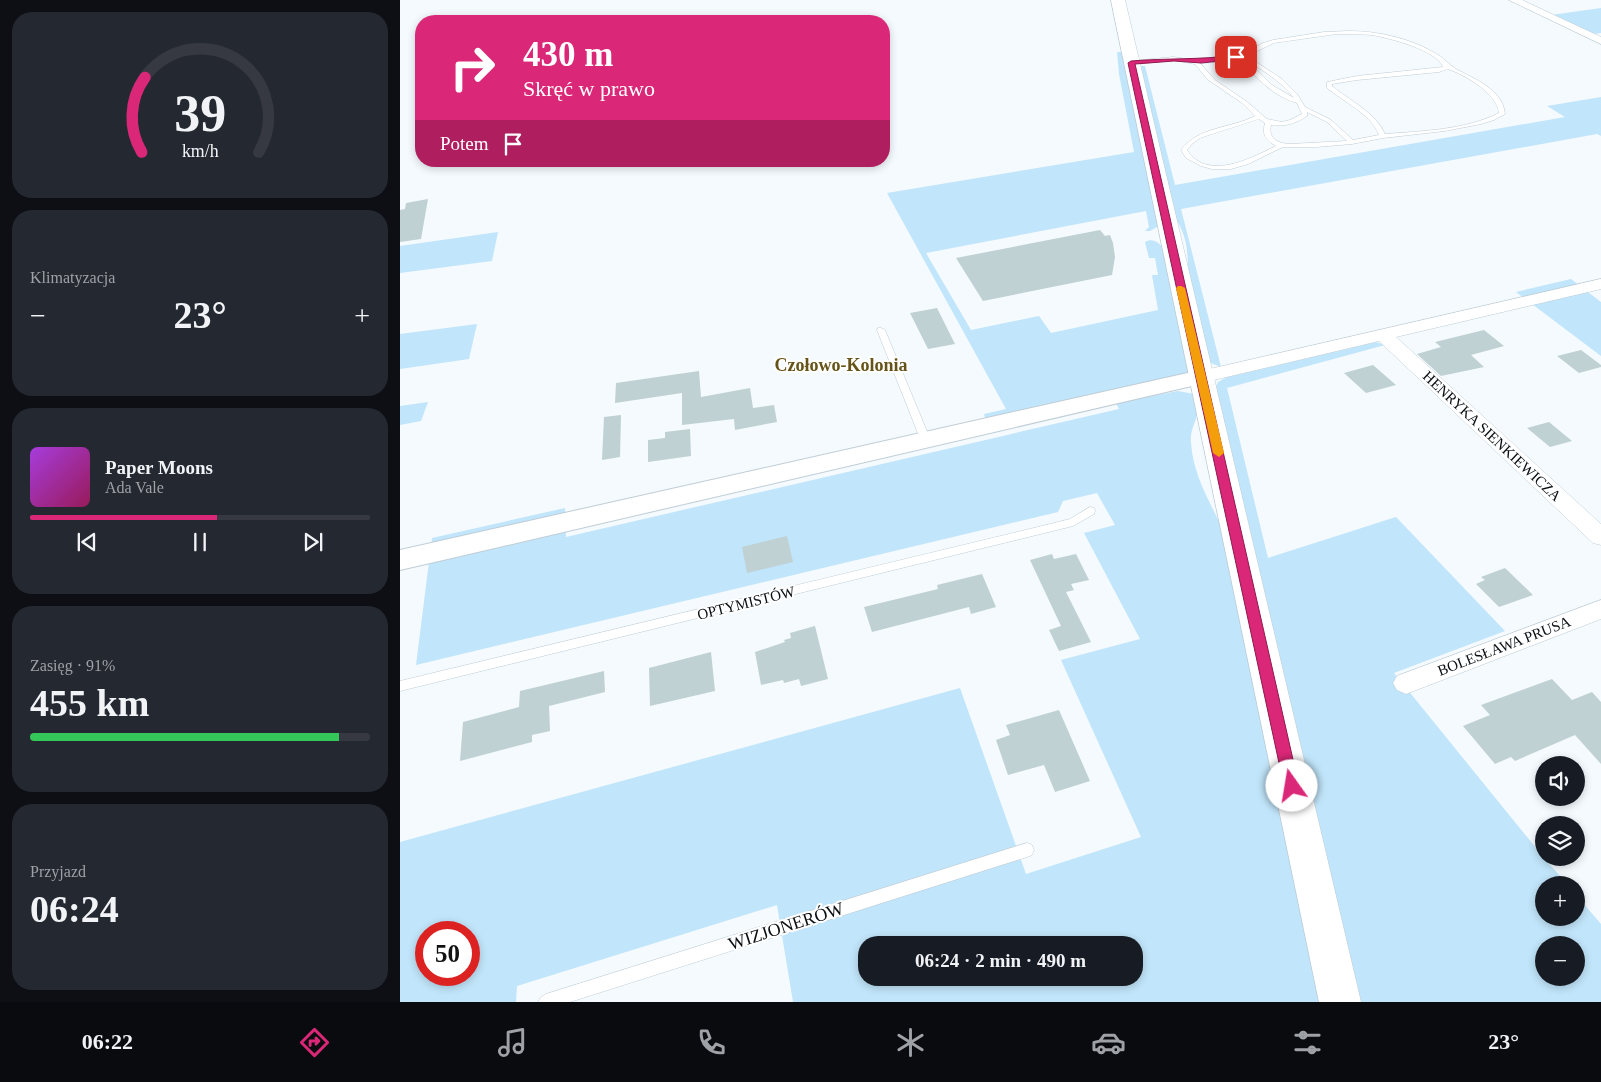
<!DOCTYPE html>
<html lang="pl">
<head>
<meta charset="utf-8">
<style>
	body { margin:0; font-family:Georgia,serif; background:#242831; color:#f1f3f6; height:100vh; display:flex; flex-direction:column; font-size:19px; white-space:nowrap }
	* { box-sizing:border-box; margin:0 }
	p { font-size:16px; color:#9ea1a6 }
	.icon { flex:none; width:28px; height:28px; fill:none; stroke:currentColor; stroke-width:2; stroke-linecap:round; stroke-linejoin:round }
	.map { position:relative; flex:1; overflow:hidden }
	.panel { display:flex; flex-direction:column; gap:12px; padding:12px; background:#0d0f14; width:400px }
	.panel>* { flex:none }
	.hud { position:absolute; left:15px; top:15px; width:475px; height:152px; border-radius:20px; box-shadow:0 2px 8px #0003; background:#db2777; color:#fff; overflow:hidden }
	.fabs { position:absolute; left:1135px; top:756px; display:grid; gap:10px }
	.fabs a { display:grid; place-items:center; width:50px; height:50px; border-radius:50%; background:#171b24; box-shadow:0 2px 8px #0003; font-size:25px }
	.speed { position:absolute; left:15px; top:921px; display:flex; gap:10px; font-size:25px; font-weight:700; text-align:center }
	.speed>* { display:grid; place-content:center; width:65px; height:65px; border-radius:50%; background:#171b24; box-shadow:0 2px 8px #0003; line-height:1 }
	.speed .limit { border:8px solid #d22; background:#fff; color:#111 }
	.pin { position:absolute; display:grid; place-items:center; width:42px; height:42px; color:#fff; margin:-21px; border-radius:10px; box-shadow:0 2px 8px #0006 }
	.me { position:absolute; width:55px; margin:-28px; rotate:347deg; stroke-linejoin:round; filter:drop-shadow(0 0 4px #0008) }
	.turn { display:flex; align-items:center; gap:18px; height:105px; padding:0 25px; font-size:22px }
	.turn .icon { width:65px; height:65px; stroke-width:2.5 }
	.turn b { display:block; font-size:35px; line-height:42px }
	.then { display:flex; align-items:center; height:48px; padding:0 25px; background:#0003; gap:10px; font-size:19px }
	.big { font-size:38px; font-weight:700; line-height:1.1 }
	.panel .tile { flex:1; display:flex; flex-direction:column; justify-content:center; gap:8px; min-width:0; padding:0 18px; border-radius:20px; background:#242831 }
	.panel .dial { align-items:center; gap:0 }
	.dial svg { height:130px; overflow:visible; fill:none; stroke:#363941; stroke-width:7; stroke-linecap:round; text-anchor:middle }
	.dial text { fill:#f1f3f6; stroke:none }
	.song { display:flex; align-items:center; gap:15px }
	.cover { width:60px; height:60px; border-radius:8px; background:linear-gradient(135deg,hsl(280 70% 55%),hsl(330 70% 35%)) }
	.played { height:5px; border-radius:2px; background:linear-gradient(90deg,#db2777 55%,#363941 55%) }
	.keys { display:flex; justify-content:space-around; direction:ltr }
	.heat { display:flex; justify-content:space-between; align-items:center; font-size:28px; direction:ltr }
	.charge { height:8px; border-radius:4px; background:linear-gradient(90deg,#34c759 91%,#363941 0) }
	.trip { position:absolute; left:458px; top:936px; width:285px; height:50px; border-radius:20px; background:#171b24; box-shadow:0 2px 8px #0003; font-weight:700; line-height:50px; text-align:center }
	.menu { display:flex; height:80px; justify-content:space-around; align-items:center; background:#090b0e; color:#9ea1a6 }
	.menu .icon { width:35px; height:35px }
	.menu .current { color:#db2777 }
	.menu b { font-size:22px; color:#f1f3f6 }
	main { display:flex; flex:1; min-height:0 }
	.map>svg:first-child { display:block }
	.green { fill:#c1e5fa; fill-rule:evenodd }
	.building { fill:#bfd1d3 }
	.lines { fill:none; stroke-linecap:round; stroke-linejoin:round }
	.service-casing { stroke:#bfcdd6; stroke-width:1 }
	.minor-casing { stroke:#bfcdd6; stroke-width:1 }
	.tertiary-casing { stroke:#bfcdd6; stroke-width:2 }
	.secondary-casing { stroke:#bfcdd6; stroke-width:1 }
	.service { fill:#fff; fill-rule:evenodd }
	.minor { fill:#fff; fill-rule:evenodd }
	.tertiary { fill:#fff; fill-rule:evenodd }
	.secondary { fill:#fff; fill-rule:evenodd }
	.route { fill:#db2777; stroke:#8e194d }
	.slow { fill:#f59e0b }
	.labels { text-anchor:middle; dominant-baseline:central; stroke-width:4; stroke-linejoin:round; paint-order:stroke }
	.street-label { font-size:15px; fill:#0a0f12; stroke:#fff }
	.quarter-label { font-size:18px; font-weight:bold; fill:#665318; stroke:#fff }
	.near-street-label { font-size:18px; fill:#0a0f12; stroke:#fff }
</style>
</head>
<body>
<main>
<section class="panel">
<div class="tile dial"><svg viewBox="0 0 100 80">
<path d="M14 69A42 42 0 1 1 86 69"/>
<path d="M14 69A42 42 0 0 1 16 23" stroke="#db2777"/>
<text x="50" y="56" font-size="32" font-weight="700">39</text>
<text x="50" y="72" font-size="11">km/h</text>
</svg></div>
<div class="tile"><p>Klimatyzacja</p>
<div class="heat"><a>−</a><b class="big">23°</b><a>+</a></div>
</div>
<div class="tile">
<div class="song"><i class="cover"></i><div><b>Paper Moons</b><p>Ada Vale</p></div></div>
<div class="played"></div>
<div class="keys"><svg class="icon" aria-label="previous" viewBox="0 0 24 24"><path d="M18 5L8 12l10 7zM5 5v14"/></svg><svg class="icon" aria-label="pause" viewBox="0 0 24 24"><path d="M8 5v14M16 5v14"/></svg><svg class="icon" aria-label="next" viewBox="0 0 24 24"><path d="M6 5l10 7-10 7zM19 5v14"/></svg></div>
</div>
<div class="tile"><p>Zasięg · 91%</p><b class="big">455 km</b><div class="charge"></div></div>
<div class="tile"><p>Przyjazd</p><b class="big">06:24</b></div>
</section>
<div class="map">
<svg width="1201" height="1002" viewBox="0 0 1201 1002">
	<rect width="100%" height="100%" fill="#f4fafe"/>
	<path class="green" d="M1201,8V33L1185,35L1144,16Z
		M717,52H723L759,221L757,227L750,231H745L749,227L746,211L526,253L571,330L639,316L651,333L758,310L752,275H758L755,258H749L745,242C753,237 761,244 765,251L790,366L787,373L774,379L594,420L585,418L584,414L606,409L487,193L734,152L719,74Z
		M741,66H745L775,185L1165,117L1147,106L1201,97V136L1197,134L781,209L821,367L808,362C802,338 793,314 790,289C785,257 793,245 773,214Z
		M98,232L92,261L0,273V246Z
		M1171,279L1201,302V356L1116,292Z
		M77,324L69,359L0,369V334Z
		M976,342L985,345L827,388L868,558L996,517L1105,631L994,673L1144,858L1168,885H1144V918H1176V895L1201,924V1002H956L814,390L818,382L827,377ZM1144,945H1176V978H1144Z
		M778,391L794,394C804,418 789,423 791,443C793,475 810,502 823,530L925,1002H393L377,905L117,986L116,1002H0V842L560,688L626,874L741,837L661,660L740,639L684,533L715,525L697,493L663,501L658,512L16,665L32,538L165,508L166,537L719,409L716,403ZM26,932H69V975H26ZM466,945H734V978H466Z
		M28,402L21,421L0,425V406Z"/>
	<path class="building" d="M28,199L21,239L0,242V210L5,209L6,203Z
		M700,230L705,236L710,235L713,243L715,257L712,275L583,301L556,258Z
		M537,308L555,344L528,349L510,313Z
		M1084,330L1104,346L1071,355L1084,367L1041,376L1017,354L1041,347L1035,342Z
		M1181,350L1201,365V367L1179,373L1157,356Z
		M973,365L996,385L966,393L944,373Z
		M299,371L301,397L350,388L353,408L374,405L377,422L335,430L334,419L282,425V393L215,403L216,383Z
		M221,415L220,457L202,460L204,417Z
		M1149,422L1172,441L1150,447L1127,428Z
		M290,429L291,456L248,462V440L265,438V432Z
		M387,536L393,562L347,573L342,547Z
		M652,554L654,559L676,554L689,580L671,584L674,590L666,592L691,642L659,651L649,630L661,626L630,560Z
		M1105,568L1133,595L1099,607L1076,584L1085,580L1081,577Z
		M582,574L596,607L571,614L569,607L472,632L464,607L538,589L537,585Z
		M415,626L428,679L401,686L399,679L384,683L383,680L361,685L355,652L385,642L384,640L391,638L390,633Z
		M311,652L315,691L250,706L249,668Z
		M204,671L205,692L149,706L150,731L132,735V742L60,761L63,722L119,707L120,691Z
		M1152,679L1172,700L1192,692L1201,702V764L1175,735L1115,761L1111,757L1095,764L1063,726L1090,715L1081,705Z
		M659,710L690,781L655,792L644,765L608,775L596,740L610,735L606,725Z"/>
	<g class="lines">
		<g class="service-casing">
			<path id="service" d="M949,31C978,31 1009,38 1035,53C1043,57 1048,64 1056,69C1075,79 1103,90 1105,114L1094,120L1081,124L1045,131L983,138L952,144L916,147H883L848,164L831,169H812L801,166L786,158L781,150C799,126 830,129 855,116L842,103L807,79L795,64L773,60L731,65L728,63L731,61L773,57L795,60L824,59L843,54L863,43L873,40L924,32ZM937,34C949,34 961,34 972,35C989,38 1037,50 1043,67L957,76L927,82V88C944,102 971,114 979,135L953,140L931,120L905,107L898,95L882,79L847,56L874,43ZM842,58C861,69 880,80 894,98L872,85L850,63L845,64C858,81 876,97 897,103L902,114L890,120L882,122L867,119L846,101L815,80L800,63L824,62ZM1048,69C1065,75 1097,93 1099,113C1065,130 1023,131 985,134C976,113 949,100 932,86V84L957,80L1039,72ZM907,112L927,122L947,141L889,144C877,143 868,138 871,125C883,127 896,124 907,116ZM859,119L865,123C862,134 865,140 876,146C851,158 808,182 787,150L792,144L800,138Z
				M478,328H481L485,330L531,441L529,443L526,444L521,441L477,330Z
				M690,507L694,508L695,511L694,514L673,526L0,691V681L638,527L670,519Z
				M627,843L632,845L634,850L632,855L627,857L170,1002H138L141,997L146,994Z"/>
		</g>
		<g class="minor-casing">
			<path id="minor" d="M1109,0H1122L1201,37V44Z
				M1201,279V289L996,337L1201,524V545L1193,543L979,341L801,383L794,381L792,377L794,373L801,371Z
				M1201,600V619L1006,694L997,690L993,683L997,676Z"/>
		</g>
		<g class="tertiary-casing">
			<path id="tertiary" d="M801,370L809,372L812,377L809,382L0,570V550Z"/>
		</g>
		<g class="secondary-casing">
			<path id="secondary" d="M711,0H725L961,1002H919Z"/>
		</g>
		<use href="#service" class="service"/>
		<use href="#minor" class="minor"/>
		<use href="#tertiary" class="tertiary"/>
		<use href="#secondary" class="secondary"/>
	</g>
	<path class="route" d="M836,55L839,59L801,63L774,61L735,64L899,786L897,790L892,792L886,790L884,786L728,63L731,61C767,58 801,60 836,55Z"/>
	<path class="slow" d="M778,286H781L785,288L824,453L819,457L813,453L776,288Z"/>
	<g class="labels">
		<g class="street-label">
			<text transform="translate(1092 436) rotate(43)">HENRYKA SIENKIEWICZA</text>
			<text transform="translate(346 603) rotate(-14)">OPTYMISTÓW</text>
			<text transform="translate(1104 646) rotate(-21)">BOLESŁAWA PRUSA</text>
		</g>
		<g class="quarter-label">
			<text x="441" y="365">Czołowo-Kolonia</text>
		</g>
		<g class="near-street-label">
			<text transform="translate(386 926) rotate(-18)">WIZJONERÓW</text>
		</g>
	</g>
</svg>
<div class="fabs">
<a><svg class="icon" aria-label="sound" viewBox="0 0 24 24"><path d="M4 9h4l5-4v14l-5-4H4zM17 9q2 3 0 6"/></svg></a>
<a><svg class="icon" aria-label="layers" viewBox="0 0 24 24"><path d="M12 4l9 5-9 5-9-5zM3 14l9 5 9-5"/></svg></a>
<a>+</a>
<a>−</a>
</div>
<div class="speed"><div class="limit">50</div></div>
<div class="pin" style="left:836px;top:57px;background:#d93025"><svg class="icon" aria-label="arrive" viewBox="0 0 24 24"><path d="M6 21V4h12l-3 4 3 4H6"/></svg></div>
<svg class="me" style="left:892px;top:786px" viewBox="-20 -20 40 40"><circle r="19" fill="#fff"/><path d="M0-13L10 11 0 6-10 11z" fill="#db2777"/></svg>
<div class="trip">06:24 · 2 min · 490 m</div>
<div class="hud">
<div class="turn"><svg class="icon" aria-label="right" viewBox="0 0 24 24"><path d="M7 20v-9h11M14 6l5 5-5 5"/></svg><div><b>430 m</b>Skręć w prawo</div></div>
<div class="then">Potem<svg class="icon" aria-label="arrive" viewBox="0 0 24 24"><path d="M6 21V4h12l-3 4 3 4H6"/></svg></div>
</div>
</div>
</main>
<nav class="menu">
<b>06:22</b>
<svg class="icon current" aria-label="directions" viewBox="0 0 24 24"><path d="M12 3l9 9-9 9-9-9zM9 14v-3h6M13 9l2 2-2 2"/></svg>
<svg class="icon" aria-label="music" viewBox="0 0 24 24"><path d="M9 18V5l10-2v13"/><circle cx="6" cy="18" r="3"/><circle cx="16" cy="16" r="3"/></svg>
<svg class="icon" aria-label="phone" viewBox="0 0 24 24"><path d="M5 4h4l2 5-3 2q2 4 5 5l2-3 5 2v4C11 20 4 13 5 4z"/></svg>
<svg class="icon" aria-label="climate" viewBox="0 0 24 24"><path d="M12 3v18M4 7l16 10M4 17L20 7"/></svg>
<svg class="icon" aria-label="car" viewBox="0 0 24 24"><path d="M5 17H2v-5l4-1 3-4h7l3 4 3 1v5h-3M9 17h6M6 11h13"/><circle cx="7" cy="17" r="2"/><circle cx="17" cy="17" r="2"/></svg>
<svg class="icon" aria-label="filters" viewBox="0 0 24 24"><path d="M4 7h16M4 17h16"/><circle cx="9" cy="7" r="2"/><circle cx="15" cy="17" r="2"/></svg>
<b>23°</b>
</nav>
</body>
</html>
